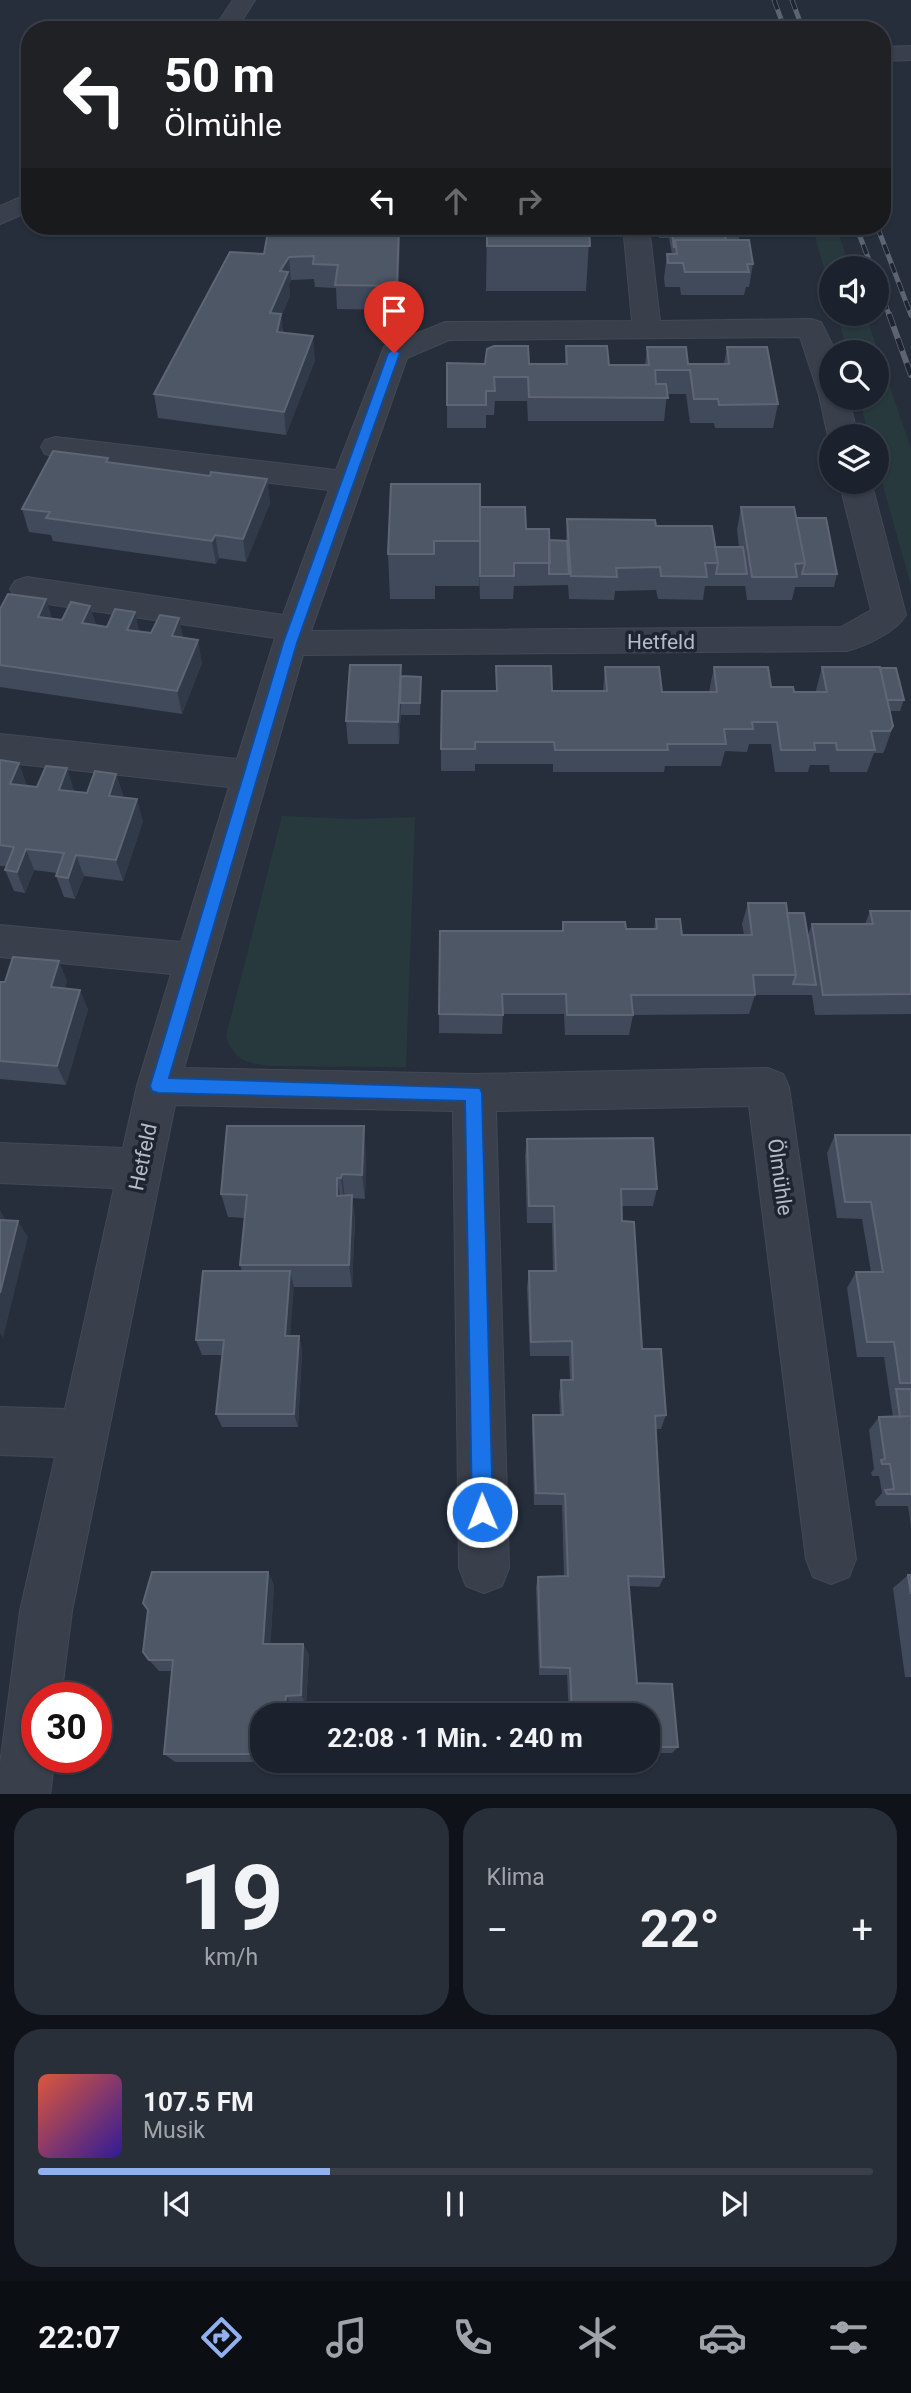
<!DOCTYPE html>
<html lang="de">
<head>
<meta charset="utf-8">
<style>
	body { margin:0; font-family:Roboto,sans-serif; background:#292f39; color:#f1f3f6; height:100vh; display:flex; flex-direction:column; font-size:26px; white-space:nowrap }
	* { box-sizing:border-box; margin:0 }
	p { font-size:23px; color:#a0a4aa }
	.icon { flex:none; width:38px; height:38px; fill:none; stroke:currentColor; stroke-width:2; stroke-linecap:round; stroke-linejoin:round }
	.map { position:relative; height:1794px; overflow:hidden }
	.drawer { display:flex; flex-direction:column; gap:14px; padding:14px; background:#0f1319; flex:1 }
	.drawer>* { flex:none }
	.banner { position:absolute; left:21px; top:21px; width:870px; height:214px; border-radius:28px; box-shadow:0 2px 5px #0004,0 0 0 2px #3a3f49; background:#202124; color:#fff; overflow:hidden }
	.controls { position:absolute; left:819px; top:256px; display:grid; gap:14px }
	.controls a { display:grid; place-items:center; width:70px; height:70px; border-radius:50%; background:#1c222d; box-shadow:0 2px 5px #0004,0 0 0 2px #3a3f49; font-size:35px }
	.speed { position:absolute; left:21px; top:1682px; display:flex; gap:14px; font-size:35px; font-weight:700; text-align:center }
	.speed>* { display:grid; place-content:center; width:91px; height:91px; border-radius:50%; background:#1c222d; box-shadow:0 2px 5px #0004,0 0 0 2px #3a3f49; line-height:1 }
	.speed .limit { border:10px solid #d22; background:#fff; color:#111 }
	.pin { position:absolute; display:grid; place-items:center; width:60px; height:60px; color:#fff; margin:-72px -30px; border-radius:50% 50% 50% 0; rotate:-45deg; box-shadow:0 0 7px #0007 }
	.pin .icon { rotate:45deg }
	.me { position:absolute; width:77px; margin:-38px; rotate:359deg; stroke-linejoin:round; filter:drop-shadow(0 0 5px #0008) }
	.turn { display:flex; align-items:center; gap:24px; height:147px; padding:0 28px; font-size:32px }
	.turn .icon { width:91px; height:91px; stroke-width:2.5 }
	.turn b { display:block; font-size:49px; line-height:60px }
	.lanes { display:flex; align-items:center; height:66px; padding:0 28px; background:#0003; justify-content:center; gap:35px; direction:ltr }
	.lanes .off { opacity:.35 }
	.big { font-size:52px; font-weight:700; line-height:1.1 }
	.drawer .widget { flex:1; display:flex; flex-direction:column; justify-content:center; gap:10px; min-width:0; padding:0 24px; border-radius:28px; background:#292f39 }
	.drawer .dial { align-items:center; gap:0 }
	.dial b { font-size:91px; line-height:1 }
	.song { display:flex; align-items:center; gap:21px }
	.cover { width:84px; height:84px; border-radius:10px; background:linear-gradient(135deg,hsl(10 70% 55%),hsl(250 70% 35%)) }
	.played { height:7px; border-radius:4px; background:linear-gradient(90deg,#91b0f0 35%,#3a3f49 35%) }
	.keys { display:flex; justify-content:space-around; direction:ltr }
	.heat { display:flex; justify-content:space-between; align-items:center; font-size:38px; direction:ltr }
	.drawer .tiles { flex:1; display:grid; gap:14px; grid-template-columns:1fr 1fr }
	.widget:last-child { grid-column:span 2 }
	.trip { position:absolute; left:250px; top:1703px; width:410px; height:70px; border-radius:28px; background:#1c222d; box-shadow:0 2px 5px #0004,0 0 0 2px #3a3f49; font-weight:700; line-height:70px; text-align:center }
	.tabs { display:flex; height:112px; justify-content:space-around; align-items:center; background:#0b0e12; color:#a0a4aa }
	.tabs .icon { width:49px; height:49px }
	.tabs .on { color:#91b0f0 }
	.tabs b { font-size:32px; color:#f1f3f6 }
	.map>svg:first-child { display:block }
	.green { fill:#27393d }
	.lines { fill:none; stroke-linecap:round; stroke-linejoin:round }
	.minor-casing { stroke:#424955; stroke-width:2 }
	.minor { fill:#39404c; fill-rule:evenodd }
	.rail-far1-casing { stroke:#5c6473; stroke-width:5 }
	.rail-casing { stroke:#5c6473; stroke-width:6 }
	.rail-far1 { stroke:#1e2531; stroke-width:3.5; stroke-dasharray:10; stroke-linecap:butt }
	.rail { stroke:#1e2531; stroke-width:4.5; stroke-dasharray:13; stroke-linecap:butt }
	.wall { fill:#414a5a }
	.shaded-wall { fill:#313a49 }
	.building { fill:#4d5766; stroke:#5e6675; stroke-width:2 }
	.route { fill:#1a73e8; stroke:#114b97; stroke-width:2 }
	.labels { text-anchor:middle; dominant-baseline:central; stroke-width:7; stroke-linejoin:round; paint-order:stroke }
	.street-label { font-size:21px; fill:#b5bbc7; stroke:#1e2531 }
</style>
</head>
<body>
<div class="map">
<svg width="911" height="1795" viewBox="0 0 911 1795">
	<rect width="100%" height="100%" fill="#262e3c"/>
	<path class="green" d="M812,226H836L850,268H831V293Z
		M837,313H865L911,449V586L877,464V436H869L859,397H877V352H847Z
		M282,816L356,819L415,817L406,1067L270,1066C248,1064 232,1059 226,1036Z"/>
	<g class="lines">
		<g class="minor-casing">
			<path id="minor" d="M233,0H255L236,30H213Z
				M911,46V60L882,61V47Z
				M30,193V211L0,224V206Z
				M623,226H649L660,321L811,319L821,322L836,352H831V397H848L858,436H831V441L828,436L819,395L800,337L449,340L407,358L311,631L841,627L871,610L839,481H871L906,615C896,632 866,646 847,651L303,655L184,1068L474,1074L768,1068L783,1074L789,1087L856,1559L849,1577L831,1584L813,1577L806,1559L749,1106L496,1111L509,1568L502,1586L484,1593L466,1586L459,1568L453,1111L175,1105L72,1611L61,1698H37V1757H55L50,1795H0V1764L20,1611L55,1457L0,1455V1407L65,1409L114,1188L0,1183V1143L123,1148L137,1086L171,974L0,957V925L181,942L229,787L0,762V734L237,759L275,638L27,601L15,597L10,589L15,581L27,577L283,615L329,490L56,457L45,454L41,447L45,440L56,437L336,470L384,347L445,322L632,321Z"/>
		</g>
		<use href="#minor" class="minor"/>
		<g class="rail-far1-casing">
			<path id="rail-far1" d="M774,0L785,30
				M792,0L803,30
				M856,226L872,268
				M877,226L911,315
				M877,281L889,315"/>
		</g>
		<g class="rail-casing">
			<path id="rail" d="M889,314L911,375"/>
		</g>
		<use href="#rail-far1" class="rail-far1"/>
		<use href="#rail" class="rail"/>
	</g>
	<path class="wall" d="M269,226H400L398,310L337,309L336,288L315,287L314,279L291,280L289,284L290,296L281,317L283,332L315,360L286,435L158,418L154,394L264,254Z
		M487,226H590L586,291H486Z
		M659,226H741L739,240L753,264L749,287H746L744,295H681L680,287H665L664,278L667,254H672L669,238H659Z
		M566,346L609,365H645L647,347L688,364H724L727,347L778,404L773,428H715L714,423H690L686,394H667L664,421H528L527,401H495L494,415H486V428H447V363L565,364Z
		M109,462L210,476L267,479L270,503L246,562L219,558L216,564L53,541L51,535L29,532L22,509Z
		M480,507L549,540L566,541L567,519L656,526L715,547H739L737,530L741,507L796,518L837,574L834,587H795L792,600H747L745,585V586H705L703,600L658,599L656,590L615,591L614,600L569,599L568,585L514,586L513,599H480L479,571V586H435V599H390L388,554Z
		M46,599L52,619L62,620L90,606L96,625L151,633L179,618L183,638L202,663L182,714L0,687V609Z
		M496,666L552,691H603L605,667L662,692H709L714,667L771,687L794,692H816V690L822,667L904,700L900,711H889L893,726L885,749L883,753H874L867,772H830L829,765H810L808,772H775L771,744H749L747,752L725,751L721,766H665L664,772H553V764H475V771H441V749L496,691Z
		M401,676L421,688L420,715H401V711L399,744H348L346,721Z
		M0,760L27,785V786L74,790V792L87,793L116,774L123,795L122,797L143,821L123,881L84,876L75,899L64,897L56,876L57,873L34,870L25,893L14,891L5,870L7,866H0Z
		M748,903L787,913L808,935L812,924H865L870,911H911V1014L815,1015L812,995H755L749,1014L633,1015L629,1035H565L564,1014H503L502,1034L439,1033V1014L562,931L563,922L626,929H654L656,919L682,935H744L742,924Z
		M67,981L65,988L88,1009L66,1085L0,1079V982Z
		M835,1135H911V1526L908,1506H876L875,1501L882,1493L879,1476H872L871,1473L874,1469L869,1430L879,1417H893L884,1357H857L847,1288L856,1272H871L862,1219L837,1218L827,1153Z
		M527,1139L657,1189L653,1206H621L622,1221L642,1349L666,1415L661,1429H656L664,1577L659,1587L629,1586L637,1683L678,1747L672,1753H648V1715H569L567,1675H539L536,1587L538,1577L564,1576L562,1505H534L532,1429L533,1415H560L559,1394L561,1380H570L569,1356H530L527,1287L529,1271H553L552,1223H527L525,1156Z
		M366,1151L365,1199L352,1198L355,1219L352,1287H293L290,1336H299L302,1351L298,1427H222L216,1414L223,1355H202L196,1340L242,1271L240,1265L244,1218L228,1217L221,1194Z
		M268,1572L274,1586L270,1644H303L309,1655L306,1705H292L291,1715H262V1760H288V1762H175L164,1754L172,1671H159L149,1660Z
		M908,1575H911V1677H905L893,1588Z"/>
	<path class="shaded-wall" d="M399,226L400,239L398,310L397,286Z
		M289,257L291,280L289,284L290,296L281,317L283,338L277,332L270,313L280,271Z
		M313,336L315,360L286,435L284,412Z
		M267,479L270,503L246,562L243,539Z
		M215,535L219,558L216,564L212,541Z
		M46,599L53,622L38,617Z
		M90,606L97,628L82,623Z
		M135,612L140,635L127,630Z
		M179,618L184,641L172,636Z
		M198,640L202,663L182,714L177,691Z
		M401,665L402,688L399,744L398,722Z
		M19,763L27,785L18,806L10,784Z
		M67,768L74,790L66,812L59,790Z
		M116,774L123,795L115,817L109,796Z
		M137,799L143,821L123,881L116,860Z
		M26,849L34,870L25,893L17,872Z
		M76,855L84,876L75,899L68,878Z
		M59,961L67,981L60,1007L51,987Z
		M80,990L88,1009L66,1085L57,1066Z
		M364,1126L366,1151L365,1199L362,1175Z
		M342,1174L345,1198L344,1201L341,1178Z
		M337,1178L341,1201L337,1196Z
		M352,1195L355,1219L352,1287L349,1265Z
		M0,1210L9,1226H0Z
		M18,1221L28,1237L3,1338L0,1333V1293Z
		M290,1271L294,1287L289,1351L285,1336Z
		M299,1336L302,1351L298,1427L294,1414Z
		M268,1572L274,1586L270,1656L263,1644Z
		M303,1644L309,1655L306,1705L301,1695Z
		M286,1696L292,1705L291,1715H284Z"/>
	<path class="building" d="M269,226H399L397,286L335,285L338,265L313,264L314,256L289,257L280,271L288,272L270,313L281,314L277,332L313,336L284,412L154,394L230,252L264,254Z
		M487,226H589L590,246H487Z
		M672,233H724L726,240H675L674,248Z
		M675,240H749L753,264H747L749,272H685L683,263H668L667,254H677Z
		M494,346H528L529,364H567L566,346H607L609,365H649L647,347H686L688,364H729L727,347H767L778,404L719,405L718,399H694L690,370H655L656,384H666L668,398L529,397L528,377H494L495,391H486V405H447V363L485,364L487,349Z
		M53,451L108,458L106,462L210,476L211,472L267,479L243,539L215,535L212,541L46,518L50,512L22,509Z
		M391,484H480V541H434V554H388Z
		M480,507H525L526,529H549L550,563H514V576H480Z
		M741,507H794L805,563L795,564L797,577H752Z
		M796,518H826L837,574H802L805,563Z
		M567,519L655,520L656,526H712L718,563H705L707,577L661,576L660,567L616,568L617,577L571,576Z
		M549,540L567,541L569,574H549Z
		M715,547H743L747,574H716L718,563Z
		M8,594L46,599L38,617L62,620L71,602L90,606L82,623L107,627L115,609L135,612L127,630L151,633L160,615L179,618L172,636L198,640L177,691L0,665V609Z
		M350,665H401L398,722L346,721Z
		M496,666H551L552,691H607L605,667H659L662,692H717L714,667H768L771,687H793L794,692H827L822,667H880L893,726L890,731H871L875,750H837L836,743H814L815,750H781L777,722H752L753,729H724L726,744H667L668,750H555L554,742H475V749H441L442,691H497Z
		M880,668H896L904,700H887Z
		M401,676L421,677L420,703H400Z
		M0,760L19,763L10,784L37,787L46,766L67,768L59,790L87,793L95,771L116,774L109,796L137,799L116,860L76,855L68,878L56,876L64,853L26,849L17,872L5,870L14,847L0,845Z
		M748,903H786L796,975H753L755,995H631L633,1015H567L566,994H502L503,1015L439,1014L440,931H563V922H625L626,929H657L656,919H680L682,935H752Z
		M870,911H911V994L823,995L812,924H873Z
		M787,913H804L816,985L793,984L796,975Z
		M13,957L59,961L51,987L80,990L57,1066L0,1061V982H5Z
		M227,1126H364L362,1175L342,1174L341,1178H337V1196L352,1195L349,1265H240L247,1195L221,1194Z
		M835,1135H911V1383H900L894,1342H867L856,1272H883L871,1202H845Z
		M653,1138L657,1189H621L622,1221L634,1222L642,1349H661L666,1415L655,1416L664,1577L628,1576L637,1683L672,1684L678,1747H648V1715H572L570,1668L541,1667L538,1577L568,1576L565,1494L536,1493L533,1415H563L561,1380H573L572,1341L531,1342L529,1271H556L554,1206H529L527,1139Z
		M0,1220L18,1221L0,1293Z
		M203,1271H290L285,1336H299L294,1414H216L224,1340H196Z
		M896,1389H911V1416L900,1417Z
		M911,1416V1494H887L885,1490L894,1489L890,1464H882L881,1460L885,1459L879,1417Z
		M152,1572H268L263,1644H303L301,1695L286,1696L284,1715H262V1754H164L173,1660H149L143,1652L148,1610L143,1603Z
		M908,1575H911V1594Z"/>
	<path class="route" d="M394,349L400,353L297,643L169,1078L480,1088L482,1093L493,1512L490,1520L482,1523L475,1520L472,1512L465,1101L158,1093L152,1091L150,1086L283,643L388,353Z"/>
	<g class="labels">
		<g class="street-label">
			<text x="661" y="642">Hetfeld</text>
			<text transform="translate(143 1157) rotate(-78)">Hetfeld</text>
			<text transform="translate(780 1177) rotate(82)">Ölmühle</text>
		</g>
	</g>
</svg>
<div class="controls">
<a><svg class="icon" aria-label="sound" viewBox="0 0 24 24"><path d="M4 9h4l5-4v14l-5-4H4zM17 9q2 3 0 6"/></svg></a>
<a><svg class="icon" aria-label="search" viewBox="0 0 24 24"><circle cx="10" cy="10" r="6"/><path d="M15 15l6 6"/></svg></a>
<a><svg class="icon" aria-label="layers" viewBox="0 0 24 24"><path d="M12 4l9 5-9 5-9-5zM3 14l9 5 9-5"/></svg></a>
</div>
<div class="speed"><div class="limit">30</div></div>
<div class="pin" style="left:394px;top:353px;background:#d93025"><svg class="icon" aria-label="arrive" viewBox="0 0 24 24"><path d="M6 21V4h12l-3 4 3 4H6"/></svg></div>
<svg class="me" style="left:482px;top:1512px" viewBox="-20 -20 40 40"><circle r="17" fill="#1a73e8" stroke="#fff" stroke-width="3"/><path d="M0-11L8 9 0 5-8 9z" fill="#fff"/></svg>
<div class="trip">22:08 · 1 Min. · 240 m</div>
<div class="banner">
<div class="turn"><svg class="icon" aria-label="left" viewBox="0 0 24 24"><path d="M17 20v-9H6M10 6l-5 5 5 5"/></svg><div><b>50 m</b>Ölmühle</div></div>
<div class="lanes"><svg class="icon" aria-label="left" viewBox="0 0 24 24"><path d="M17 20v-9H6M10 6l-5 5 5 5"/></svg><svg class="icon off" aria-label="ahead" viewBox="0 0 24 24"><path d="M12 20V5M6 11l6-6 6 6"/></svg><svg class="icon off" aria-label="right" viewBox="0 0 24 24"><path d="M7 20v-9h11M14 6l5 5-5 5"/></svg></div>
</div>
</div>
<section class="drawer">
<div class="tiles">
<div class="widget dial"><b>19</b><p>km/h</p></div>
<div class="widget"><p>Klima</p>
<div class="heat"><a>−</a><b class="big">22°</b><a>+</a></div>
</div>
<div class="widget">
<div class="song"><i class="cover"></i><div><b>107.5 FM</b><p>Musik</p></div></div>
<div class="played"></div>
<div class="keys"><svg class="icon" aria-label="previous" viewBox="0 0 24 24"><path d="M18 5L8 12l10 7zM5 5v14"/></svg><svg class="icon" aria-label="pause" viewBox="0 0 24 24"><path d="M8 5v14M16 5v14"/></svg><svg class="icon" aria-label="next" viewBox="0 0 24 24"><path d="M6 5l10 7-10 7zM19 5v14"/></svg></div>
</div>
</div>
</section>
<nav class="tabs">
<b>22:07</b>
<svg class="icon on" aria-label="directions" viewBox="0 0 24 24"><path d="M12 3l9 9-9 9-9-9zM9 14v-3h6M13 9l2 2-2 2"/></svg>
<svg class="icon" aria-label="music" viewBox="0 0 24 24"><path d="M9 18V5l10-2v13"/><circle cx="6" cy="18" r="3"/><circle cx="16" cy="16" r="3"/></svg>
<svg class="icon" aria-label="phone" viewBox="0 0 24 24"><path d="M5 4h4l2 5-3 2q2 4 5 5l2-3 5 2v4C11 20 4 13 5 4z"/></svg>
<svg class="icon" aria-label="climate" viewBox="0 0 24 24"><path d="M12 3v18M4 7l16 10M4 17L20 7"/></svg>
<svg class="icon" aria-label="car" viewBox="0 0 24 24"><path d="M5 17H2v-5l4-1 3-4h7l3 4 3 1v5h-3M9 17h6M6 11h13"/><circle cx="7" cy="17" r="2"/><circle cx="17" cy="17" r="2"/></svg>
<svg class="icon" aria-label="filters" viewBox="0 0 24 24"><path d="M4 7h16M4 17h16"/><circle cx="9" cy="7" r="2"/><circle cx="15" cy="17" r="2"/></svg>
</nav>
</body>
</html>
